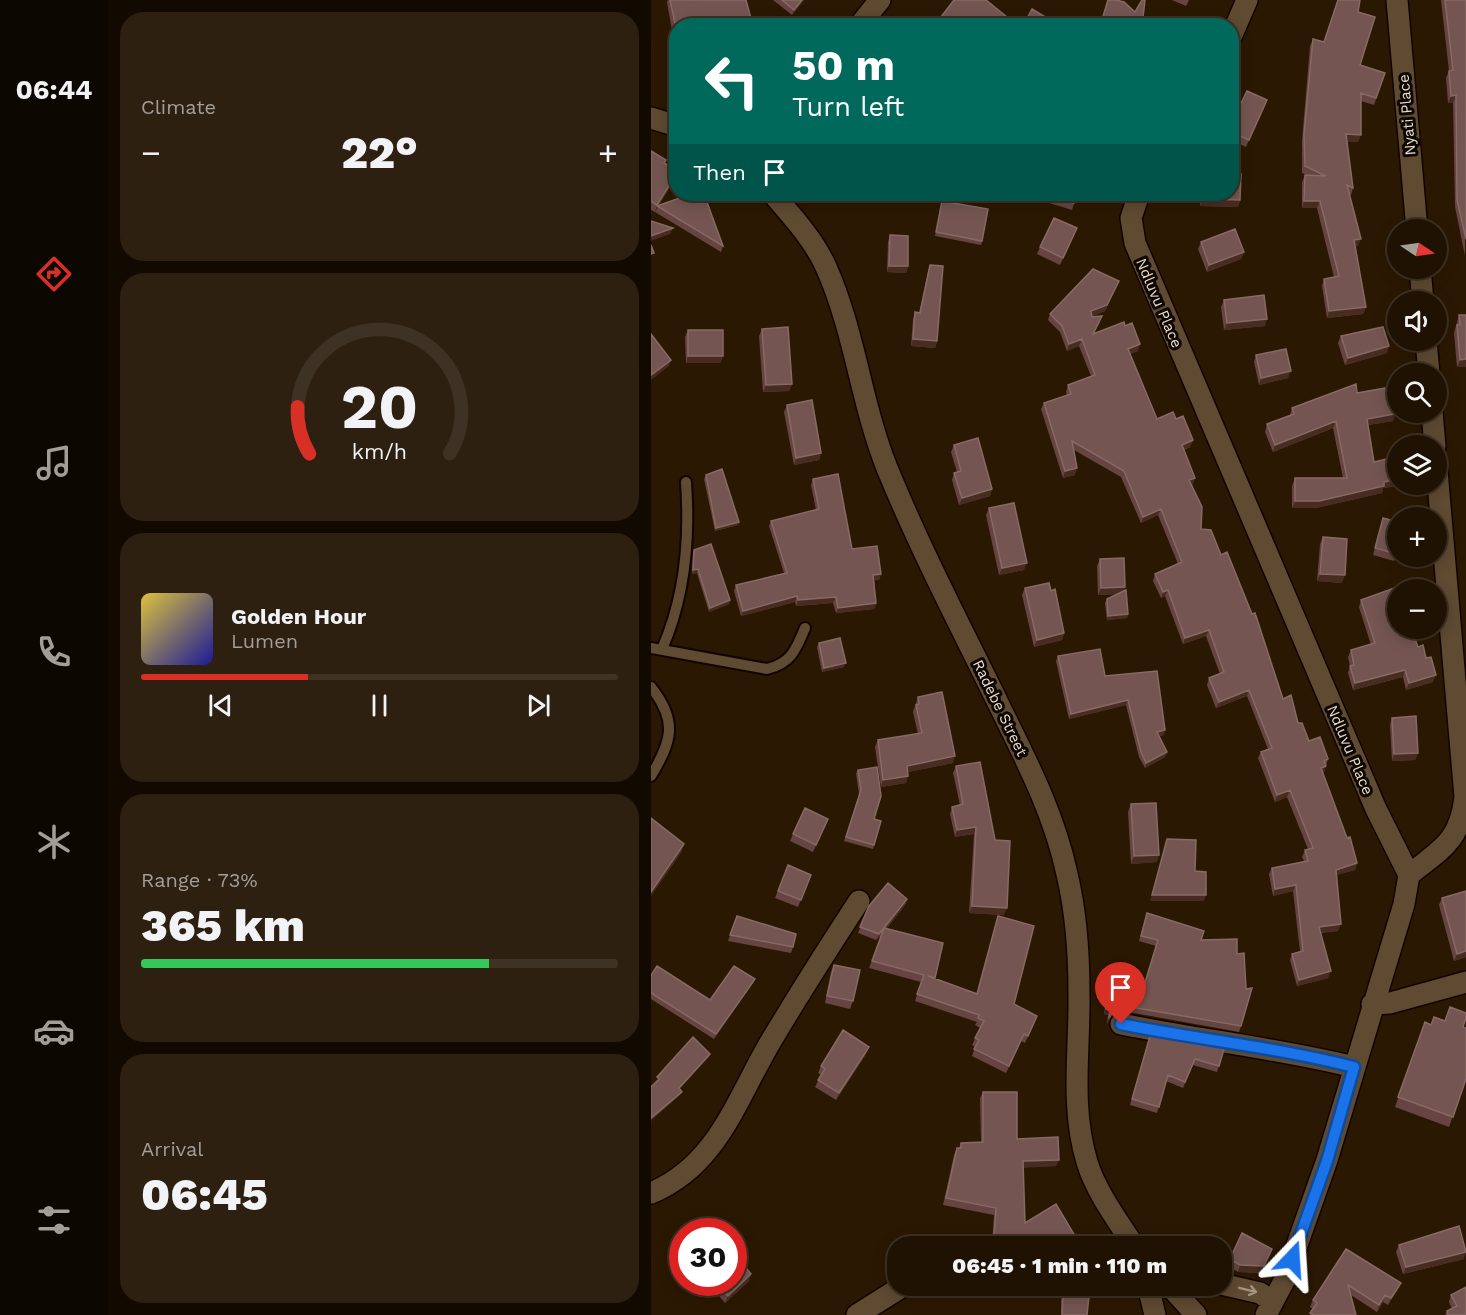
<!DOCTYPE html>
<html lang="en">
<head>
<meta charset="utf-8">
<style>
	body { margin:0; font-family:"Work Sans",sans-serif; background:#2d2011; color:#f1f3f6; height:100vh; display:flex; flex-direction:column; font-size:22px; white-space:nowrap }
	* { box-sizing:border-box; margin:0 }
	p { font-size:20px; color:#a29e99 }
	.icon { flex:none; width:33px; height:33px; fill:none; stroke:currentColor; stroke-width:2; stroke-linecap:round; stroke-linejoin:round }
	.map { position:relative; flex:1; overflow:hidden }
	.side { display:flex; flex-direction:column; gap:12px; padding:12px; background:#120a01; width:543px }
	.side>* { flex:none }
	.hud { position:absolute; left:18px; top:18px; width:570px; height:183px; border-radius:24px; box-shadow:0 3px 15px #0003,0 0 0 2px #3d3224; background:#00695c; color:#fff; overflow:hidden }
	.needle { width:39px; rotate:103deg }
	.tools { position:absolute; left:736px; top:219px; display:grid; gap:12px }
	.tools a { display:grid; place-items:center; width:60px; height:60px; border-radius:50%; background:#201202; box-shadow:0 3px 15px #0003,0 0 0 2px #3d3224; font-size:30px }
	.speed { position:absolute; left:18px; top:1218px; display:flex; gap:12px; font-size:30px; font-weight:700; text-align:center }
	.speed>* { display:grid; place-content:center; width:78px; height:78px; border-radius:50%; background:#201202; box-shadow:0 3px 15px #0003,0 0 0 2px #3d3224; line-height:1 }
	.speed .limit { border:9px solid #d22; background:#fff; color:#111 }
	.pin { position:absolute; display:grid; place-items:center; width:51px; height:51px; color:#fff; margin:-62px -26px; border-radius:50% 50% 50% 0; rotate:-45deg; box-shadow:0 0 6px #0007 }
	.pin .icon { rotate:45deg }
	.me { position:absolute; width:66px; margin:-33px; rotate:20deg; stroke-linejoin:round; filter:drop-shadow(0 0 4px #0008) }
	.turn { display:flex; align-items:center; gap:21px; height:126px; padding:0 24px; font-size:27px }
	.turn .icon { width:78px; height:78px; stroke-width:2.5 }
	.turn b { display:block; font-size:42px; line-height:51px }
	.then { display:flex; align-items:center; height:57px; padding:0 24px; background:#0003; gap:12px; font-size:22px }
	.big { font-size:45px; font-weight:800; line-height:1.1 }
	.side .widget { flex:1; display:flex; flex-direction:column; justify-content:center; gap:9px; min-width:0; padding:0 21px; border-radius:24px; background:#2d2011 }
	.side .dial { align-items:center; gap:0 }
	.dial svg { height:156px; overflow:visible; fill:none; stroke:#3d3224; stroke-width:7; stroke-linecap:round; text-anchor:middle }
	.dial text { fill:#f1f3f6; stroke:none }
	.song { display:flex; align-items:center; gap:18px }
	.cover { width:72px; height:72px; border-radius:9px; background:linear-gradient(135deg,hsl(50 70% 55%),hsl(240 70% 35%)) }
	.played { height:6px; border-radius:3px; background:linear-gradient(90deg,#d93025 35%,#3d3224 35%) }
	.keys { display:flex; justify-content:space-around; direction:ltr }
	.heat { display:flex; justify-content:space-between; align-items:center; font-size:33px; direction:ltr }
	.charge { height:9px; border-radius:4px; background:linear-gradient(90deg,#34c759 73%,#3d3224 0) }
	.trip { position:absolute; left:236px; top:1236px; width:345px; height:60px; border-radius:24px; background:#201202; box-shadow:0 3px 15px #0003,0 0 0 2px #3d3224; font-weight:800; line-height:60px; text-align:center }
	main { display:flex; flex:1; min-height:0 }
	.menu { display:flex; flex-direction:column; width:108px; justify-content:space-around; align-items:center; background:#0d0701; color:#a29e99 }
	.menu .icon { width:42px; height:42px }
	.menu .current { color:#d93025 }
	.menu b { font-size:27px; color:#f1f3f6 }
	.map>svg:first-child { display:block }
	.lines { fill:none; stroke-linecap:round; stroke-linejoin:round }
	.service-casing { stroke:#120400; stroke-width:14 }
	.minor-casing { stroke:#120400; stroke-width:24 }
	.service { stroke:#5f4a32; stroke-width:10 }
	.minor { stroke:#5f4a32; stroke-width:21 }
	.wall { fill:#664442 }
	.shaded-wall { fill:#482c22 }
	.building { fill:#745551; stroke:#866a64; stroke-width:1.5 }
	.oneway { stroke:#a49380 }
	.route-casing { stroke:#114b97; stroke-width:15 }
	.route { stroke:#1a73e8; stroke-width:10 }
	.labels { text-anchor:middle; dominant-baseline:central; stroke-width:6; stroke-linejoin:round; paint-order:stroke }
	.street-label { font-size:15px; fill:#e9dcce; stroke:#0d0601 }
</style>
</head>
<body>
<main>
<nav class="menu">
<b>06:44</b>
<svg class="icon current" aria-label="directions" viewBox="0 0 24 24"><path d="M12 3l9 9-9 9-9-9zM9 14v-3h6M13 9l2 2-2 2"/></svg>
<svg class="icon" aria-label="music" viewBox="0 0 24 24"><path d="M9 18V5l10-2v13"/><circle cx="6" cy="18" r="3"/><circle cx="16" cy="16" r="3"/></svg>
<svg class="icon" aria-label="phone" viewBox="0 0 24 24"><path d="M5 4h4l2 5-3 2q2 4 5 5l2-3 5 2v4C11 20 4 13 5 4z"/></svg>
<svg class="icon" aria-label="climate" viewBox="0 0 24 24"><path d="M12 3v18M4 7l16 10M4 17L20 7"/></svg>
<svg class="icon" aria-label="car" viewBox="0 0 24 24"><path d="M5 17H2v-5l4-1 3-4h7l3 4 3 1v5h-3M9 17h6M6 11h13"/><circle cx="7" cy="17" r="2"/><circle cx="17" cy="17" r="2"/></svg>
<svg class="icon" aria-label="filters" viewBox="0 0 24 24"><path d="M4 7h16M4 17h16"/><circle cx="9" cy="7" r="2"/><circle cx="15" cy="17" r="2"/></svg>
</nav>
<section class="side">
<div class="widget"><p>Climate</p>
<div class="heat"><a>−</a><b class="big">22°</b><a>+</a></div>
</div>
<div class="widget dial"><svg viewBox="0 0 100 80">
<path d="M14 69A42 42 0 1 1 86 69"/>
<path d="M14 69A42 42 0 0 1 8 45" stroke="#d93025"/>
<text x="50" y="56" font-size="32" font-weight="700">20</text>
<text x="50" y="72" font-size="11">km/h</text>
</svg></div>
<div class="widget">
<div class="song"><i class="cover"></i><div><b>Golden Hour</b><p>Lumen</p></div></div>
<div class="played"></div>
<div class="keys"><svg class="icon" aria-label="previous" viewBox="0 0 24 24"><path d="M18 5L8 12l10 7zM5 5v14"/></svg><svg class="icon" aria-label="pause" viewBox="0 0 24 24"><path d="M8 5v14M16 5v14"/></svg><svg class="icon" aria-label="next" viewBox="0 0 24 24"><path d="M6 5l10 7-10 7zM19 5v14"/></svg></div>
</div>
<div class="widget"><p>Range · 73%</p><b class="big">365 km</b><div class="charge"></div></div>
<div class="widget"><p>Arrival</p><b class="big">06:45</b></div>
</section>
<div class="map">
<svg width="815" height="1315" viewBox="0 0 815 1315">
	<rect width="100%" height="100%" fill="#2b1802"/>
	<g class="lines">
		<g class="service-casing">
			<path id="service" d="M0,648L116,669C140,663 145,650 154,628
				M11,649C34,597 39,538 35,482
				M0,687C27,721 21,741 0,776"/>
		</g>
		<g class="minor-casing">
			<path id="minor" d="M746,0L766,230
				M208,26L229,0
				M580,37L596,0
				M0,118L26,126
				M122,194C141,216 163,240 175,267C204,332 210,403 236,468C269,549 310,627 348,705C375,760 403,813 416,874C425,912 428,953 428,993C429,1050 419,1106 436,1162C445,1192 467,1221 483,1246
				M488,194L480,218L484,243L725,809L758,875L753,904L676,1160L634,1279L615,1315
				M769,268L772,302
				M775,340L778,374
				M781,412L784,446
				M758,875C790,849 809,842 814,797L786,471
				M721,1004L739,1003L815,982
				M470,1024C548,1040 626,1048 703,1067
				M0,1193C67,1165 86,1098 120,1041C148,994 178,947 208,901
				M570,1284L609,1293L621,1301
				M497,1286L504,1315
				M519,1286L545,1315
				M206,1315L252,1286"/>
		</g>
		<use href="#service" class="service"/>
		<use href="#minor" class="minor"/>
	</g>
	<path class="wall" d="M17,0H95L26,26V43L22,37L16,2Z
		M122,0H153L141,15Z
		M521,0H538L535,6Z
		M790,0H815L814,256L804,207L802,103H797L795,78L798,71Z
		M707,12L709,65L734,73L723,105L710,101L707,142H696L702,188L700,195H698L707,246H704L715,307L712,314L676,318L671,286L673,279L683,277L666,208H651V182L654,175H657L651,173V141L659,46L662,39L673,42Z
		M616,100L595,147L580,140V124Z
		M0,151L15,160L13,164L24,179L7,206L72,246L70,252L4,212L5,209L4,212L0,210Z
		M398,194H426L421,210L395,202Z
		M549,194H580L589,200L587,207L549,206Z
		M291,201L331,241L330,245L284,236Z
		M426,228L409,265L386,254L389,247Z
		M239,235L257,266L255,273L236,272L237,242Z
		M550,242L593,252L590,259L556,272L547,249Z
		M279,265L286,341L284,348L260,346L262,319L264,312L268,313L277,272Z
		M465,288L454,311L441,316L449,322L443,333L487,351L479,354L506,419H525L542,440L539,447L533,450L542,484L540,485L550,529L632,699L658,741L677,759L673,772L671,773L706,863L704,870L685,875L687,931L669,933L677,978L646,986L639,960L641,954L649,951L642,891L622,896L618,874L621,868L653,861L651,857L654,850L657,849L636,797L624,802L607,758L610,752L617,749L596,696L565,708L556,685L558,678L569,674L555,636L532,644L514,596L510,598L502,581L504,574L527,564L507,515L490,523L470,477L423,450L424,475L412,478L390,409L393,403L416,395L415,392L417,385L440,376L428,346L416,351L409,332L397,320L399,314Z
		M573,300L614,326L573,330L570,307Z
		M808,315H815V367H806L803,333Z
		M111,329L141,384L138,391L112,392L108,336Z
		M37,330L72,356L69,363H35L34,337Z
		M690,336L736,353L694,365L687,343Z
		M605,355L637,378L608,385L603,362Z
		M706,393L748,412L747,414H744L742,421L717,425L723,462L746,486L732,488L731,493L665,508H641V486L644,478H692L682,428L622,452L614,432L616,424L639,415L641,408Z
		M136,405L170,453L168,460L143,465L133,412Z
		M303,445L341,489L339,496L308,505L301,480L303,473L306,472L300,452Z
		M55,475L88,522L87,525L64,531L53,479Z
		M162,479L201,549L230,574L228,580H223L225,603L223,609L185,613L182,603L145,606L144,602L90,616L83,591L85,585L133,573L118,526L120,521L165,510L160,485Z
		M338,508L373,570L348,575L335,515Z
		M732,518L747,549L743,561L722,555Z
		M672,537L691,583L666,581L669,544Z
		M43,550L79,600L78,604L58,612L46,573L41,574L42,553Z
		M449,559L474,587L472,592L477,614L476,618L456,620L454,603L456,599L467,594L447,595L446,566Z
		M374,588L413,633L411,640L383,647L371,595Z
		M710,600L767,647L782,682L755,690L752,677L702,690L697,673L699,666L697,657L700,650L720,645L708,607Z
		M168,643L193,667L171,672L166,647Z
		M407,656L454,676L513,735L508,736L516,752L514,757L494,768L488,757L475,705L418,719L405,661Z
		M267,697L302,763L257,772L255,783L230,787L224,747L227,740L267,734L262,712Z
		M741,718L767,753L764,760L741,761L739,725Z
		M305,766L353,915L318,913L323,834L304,837L299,814L301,807L309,805L302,773Z
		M207,770L223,819L230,821L222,849L193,841L208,794L205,773Z
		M480,804L506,862L480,864L477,812Z
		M174,826L162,852L139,841L142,834Z
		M137,865L160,875L147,907L124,898Z
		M815,891V957L803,961L788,905L791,898Z
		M256,899L254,905L235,929L284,979L326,993L347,916L363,1004L386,1016L374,1043L370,1041L355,1073L321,1056L324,1047L321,1045L329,1028L324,1025L326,1022L264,1001L270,982L218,968L231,934L225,940L207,933L218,906Z
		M496,913L550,940L590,1026L588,1032L472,1011L461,1015L456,1024L457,1015L453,1014L456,991L458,985L492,989L505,946L488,941Z
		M86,916L142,947L140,953L77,941Z
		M183,965L202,1001L199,1009L174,1003L180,972Z
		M0,975L59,1000L104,979L102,983L63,1039L0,999Z
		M774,1022L780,1025L812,1027L815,1079L798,1127L744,1107Z
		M497,1042L568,1066L566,1072L542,1065L532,1088L515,1081L506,1113L479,1105Z
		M215,1054L185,1100L164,1087L170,1075L167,1073L170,1066Z
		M332,1092L366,1139L405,1166L372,1167L374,1223L430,1246H369L368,1244L341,1243L343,1215L292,1205L303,1155L306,1148H308L310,1143L330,1142L329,1098Z
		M748,1245L813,1259L752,1274L745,1252Z
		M621,1249L610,1273L587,1272L577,1266L579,1259Z
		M695,1249L747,1289L737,1305L732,1302L726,1312L700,1295L705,1315H659L662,1309L659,1307L662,1300Z
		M98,1281L74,1303L56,1282H82Z
		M412,1295L436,1315H410V1300Z
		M800,1295L815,1315H794L796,1311L801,1309L798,1302Z"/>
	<path class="shaded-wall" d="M151,0H153L141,15L143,10Z
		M805,95L802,103H797L800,96Z
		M695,134L710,135L707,142H693Z
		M26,173L24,179L4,212L6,205Z
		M551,199L589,200L587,207L549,206Z
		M653,201H669L666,208H651Z
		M22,228L19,234L0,241V236Z
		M710,239L707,246L701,247L703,240Z
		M593,252L590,259L556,272L558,265Z
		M238,266H257L255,273L236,272Z
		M468,281L454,311L438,318L440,311Z
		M715,307L712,314L676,318L678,311Z
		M616,319L614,326L573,330L576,323Z
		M262,339L286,341L284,348L260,346Z
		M431,339L428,346L416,351L418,344Z
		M489,344L487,351L475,356L477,349Z
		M738,346L736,353L694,365L697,358Z
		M37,356H72L69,363H35Z
		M815,359V367H806L809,360Z
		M20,360L18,366L0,380V375Z
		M640,371L637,378L608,385L610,378Z
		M141,384L138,391L112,392L115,385Z
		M747,407V414H744L742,421L713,426L716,419L743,408Z
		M685,421L682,428L622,452L624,445Z
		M542,440L539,447L528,451L531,445Z
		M170,453L168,460L143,465L145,458Z
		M426,468L424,475L412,478L414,471Z
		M544,478L542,484L535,487L538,480Z
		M747,479L746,486L732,488L731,493L665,508H641L644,501Z
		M341,489L339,496L308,505L311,498Z
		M510,509L507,515L490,523L492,517Z
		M88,522L87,525L64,531L65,528Z
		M376,563L373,570L348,575L351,568Z
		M47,569L46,573L41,574L42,570Z
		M230,574L228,580L220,581L222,575Z
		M669,574L694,575L691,583L666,581Z
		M474,587L471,594L447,595L450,588Z
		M517,590L514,596L510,598L512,592Z
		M146,596L144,602L90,616L92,611Z
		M185,597L182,603L145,606L147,600Z
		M79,600L78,604L58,612L59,608Z
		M225,603L223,609L185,613L187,608Z
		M477,614L476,618L456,620L457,616Z
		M558,630L555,636L532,644L534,638Z
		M413,633L411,640L383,647L386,640Z
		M195,663L193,667L171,672L173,668Z
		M754,670L752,677L702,690L704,683Z
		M785,675L782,682L755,690L758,683Z
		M598,690L596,696L565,708L568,702Z
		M477,700L475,705L418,719L420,714Z
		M514,730L513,735L504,737L506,732Z
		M516,752L514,757L494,768L495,763Z
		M767,753L764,760L741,761L743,754Z
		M304,756L302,763L253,773L256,766Z
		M675,766L673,772L667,774L670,768Z
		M257,776L255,783L230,787L232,780Z
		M639,790L636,797L624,802L626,795Z
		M325,827L323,834L304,837L306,830Z
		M33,844L30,853L0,896V892Z
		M508,855L506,862L480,864L483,856Z
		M706,863L704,870L682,876L685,870Z
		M645,885L642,891L622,896L624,889Z
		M501,895H555L553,901H499Z
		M256,899L254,905L225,940L228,934Z
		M321,906L356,908L353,915L318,913Z
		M690,924L687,931L665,933L668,927Z
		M815,951V957L803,961L806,954Z
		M680,971L677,978L646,986L648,980Z
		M104,979L102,983L63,1039L65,1034Z
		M474,1006L472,1011L461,1015L456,1024L458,1018L463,1010Z
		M455,1009H459L457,1015L453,1014Z
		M218,1047L215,1054L185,1100L188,1093Z
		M59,1054L58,1057L26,1092L28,1088Z
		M31,1092L29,1095L0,1121V1118Z
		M408,1160L405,1166L370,1168L372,1161Z
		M343,1236L370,1238L368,1244L341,1243Z
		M621,1249L610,1273L587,1272L589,1265Z
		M815,1252L813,1259L752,1274L755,1267Z
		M100,1274L98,1281L74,1303L77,1296Z
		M750,1283L747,1289L737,1305L740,1298Z
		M734,1295L732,1302L726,1312L728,1305Z"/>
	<path class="building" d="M19,0H95L102,26H26V33Z
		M131,0H151L143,10Z
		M303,0H335L367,26H283Z
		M457,0H465L473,2L484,12L491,0H494L491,26H449Z
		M687,0H709L707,12L724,17L709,65L734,73L725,98L710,93V135L695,134L702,188L696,185L710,239L703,240L715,307L678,311L673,279L688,276L669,201H653L654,175L675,176L654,166L653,134L662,39L673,42Z
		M794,0H815V239L806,200L805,95L800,96L798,71L802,70Z
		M381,9L401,21L398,26H372Z
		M596,91L616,100L598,140L580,132V124Z
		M0,151L15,160L13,163L26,171V173L6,205L0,201Z
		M580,174H590L589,200L551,199V194H580Z
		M40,194H53L72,246L6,206Z
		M398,194H426L423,203L398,195Z
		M291,201L337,209L331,241L285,232Z
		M403,218L426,228L412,258L389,247Z
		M0,221L22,228L0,236Z
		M584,229L593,252L558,265L550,242Z
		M239,235L257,236V266H238Z
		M0,245L3,253L0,254Z
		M279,265L292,266L286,341L262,339L264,312L269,313Z
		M442,269L468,281L456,305L440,311L441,317L451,316L442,334L473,322L474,326L481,323L489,344L477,349L506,419L522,412L525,419L532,416L542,440L531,445L544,478L538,480L551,507L550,529L560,530L570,555L576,552L601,614L604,613L632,699L640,695L647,723H651L658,741L669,737L677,759L673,761L675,766L670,768L696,838L699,837L706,863L685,870L690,924L668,927L680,971L648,980L641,954L652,951L645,885L624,889L621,868L657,861L654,850L662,848L639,790L626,795L610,752L621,748L598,690L568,702L558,678L573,672L558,630L534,638L517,590L512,592L504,574L531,562L510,509L492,517L473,471L421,441L426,468L414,471L393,403L420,394L417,385L444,375L431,339L418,344L411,326L399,314Z
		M613,295L616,319L576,323L573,300Z
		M808,315H815V359L809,360L806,325H809Z
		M137,327L141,384L115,385L111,329Z
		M732,327L738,346L697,358L690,336Z
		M37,330H72V356H37Z
		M0,334L20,360L0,375Z
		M635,349L640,371L610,378L605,355Z
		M705,384L706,393L746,386L747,407L743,408L744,414L716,419L723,462L744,457L747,473V479L733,482V486L668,501H644V478H696L685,421L624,445L616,424L643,414L641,408Z
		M161,400L170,453L145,458L136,405Z
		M327,438L341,489L311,498L303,473L310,471L303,445Z
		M71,469L88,522L65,528L55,475Z
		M187,474L201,549L226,546L230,574L222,575L225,603L187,608L185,597L147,600L146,596L92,611L85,585L136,573L120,521L168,509L162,479Z
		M363,503L376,563L351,568L338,508Z
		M732,518L747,522V549L746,554L724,548Z
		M672,537L696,539L694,575L669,574Z
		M60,544L79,600L59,608L47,569L42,570L43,550Z
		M473,558L474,587L450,588L449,559Z
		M398,583L400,591L404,589L413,633L386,640L374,588Z
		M746,587L747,628H760L767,647L772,645L775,658L780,657L785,675L758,683L754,670L704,683L699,666L703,665L700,650L724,643L710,600Z
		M475,590L477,614L457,616L456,599Z
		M189,638L195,663L173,668L168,643Z
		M449,649L454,676L506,671L514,730L506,732L516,752L495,763L490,752L477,700L420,714L407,656Z
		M291,692L304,756L256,766L257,776L232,780L227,740L271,733L265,705L268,704L267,697Z
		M765,716L767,753L743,754L741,718Z
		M329,762L344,840L359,841L356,908L321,906L325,827L306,830L301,807L312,804L305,766Z
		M226,767L230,796L223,819L230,821L223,845L195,837L210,790L207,770Z
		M505,803L508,855L483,856L480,804Z
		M154,808L177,819L165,845L142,834Z
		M0,818L33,844L0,892Z
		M516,839L545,840L544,871L555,872V895H501Z
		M137,865L160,875L150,900L127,891Z
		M237,883L256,899L228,934L209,927L218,906Z
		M815,891V951L806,954L791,898Z
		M496,913L553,931L550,940L586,939V954L593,953L595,989L601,988L590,1026L474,1006L463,1010L458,1018L459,1009H455L458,985L492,989L507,940L490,936Z
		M86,916L145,934L142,947L79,935Z
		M347,916L383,926L363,1004L386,1016L377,1036L373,1034L358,1066L323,1049L328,1040L324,1038L333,1021L327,1018L328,1015L266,994L273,975L221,961L233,928L292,943L284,978L277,976L326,994Z
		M183,965L209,970L202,1001L176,996Z
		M6,966L59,1000L83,966L104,979L65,1034L0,993V975Z
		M799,1007L815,1013V1018L812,1027L815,1028V1079L802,1117L747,1097L774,1022L780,1025L783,1017L794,1021Z
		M192,1030L218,1047L188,1093L167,1080L174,1069L170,1066Z
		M499,1036L573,1049L568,1066L544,1059L534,1082L517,1075L508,1107L481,1099Z
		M42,1037L59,1054L28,1088L31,1092L0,1118V1087L8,1079L6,1077Z
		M332,1092H366V1139L407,1137L408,1160L372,1161L374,1223L405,1204L430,1246H376L370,1238L343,1236L345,1208L295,1198L306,1148H310V1143L332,1142Z
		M808,1226L815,1252L755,1267L748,1245Z
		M591,1233L621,1249L613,1266L589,1265L579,1259Z
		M522,1238L545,1240L544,1246H522Z
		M695,1249L750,1283L740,1298L734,1295L728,1305L697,1285L705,1315H663L659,1313L666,1303L662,1300Z
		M82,1253H83L100,1274L77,1296L65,1282H82Z
		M815,1287V1315H797L796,1311L806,1306L800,1295Z
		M412,1295L438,1296L436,1315H411Z"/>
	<defs><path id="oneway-shaft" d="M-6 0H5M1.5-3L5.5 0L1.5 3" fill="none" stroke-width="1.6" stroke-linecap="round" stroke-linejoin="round" transform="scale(1.5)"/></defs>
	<use class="oneway" href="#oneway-shaft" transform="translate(597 1290) rotate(14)"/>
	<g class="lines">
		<g class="route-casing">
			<path id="route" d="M470,1024C548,1040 626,1047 703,1067L676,1161L641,1259"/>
		</g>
		<use href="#route" class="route"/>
	</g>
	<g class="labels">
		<g class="street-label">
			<text transform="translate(756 115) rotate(-95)">Nyati Place</text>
			<text transform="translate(508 303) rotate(67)">Ndluvu Place</text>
			<text transform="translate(349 708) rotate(64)">Radebe Street</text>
			<text transform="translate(699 750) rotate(67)">Ndluvu Place</text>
		</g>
	</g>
</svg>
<div class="tools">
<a><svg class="needle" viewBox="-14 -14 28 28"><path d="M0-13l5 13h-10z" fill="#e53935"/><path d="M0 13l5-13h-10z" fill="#a29e99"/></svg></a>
<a><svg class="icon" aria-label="sound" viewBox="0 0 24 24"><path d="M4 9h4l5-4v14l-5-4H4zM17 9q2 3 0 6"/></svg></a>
<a><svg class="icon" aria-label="search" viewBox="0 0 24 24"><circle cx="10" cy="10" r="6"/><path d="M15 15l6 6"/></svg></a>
<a><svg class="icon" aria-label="layers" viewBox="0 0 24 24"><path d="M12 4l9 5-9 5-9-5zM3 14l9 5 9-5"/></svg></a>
<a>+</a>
<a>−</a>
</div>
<div class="speed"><div class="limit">30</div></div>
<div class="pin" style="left:470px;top:1024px;background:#d93025"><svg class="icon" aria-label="arrive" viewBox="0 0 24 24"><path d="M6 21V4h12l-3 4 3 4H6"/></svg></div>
<svg class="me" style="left:641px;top:1259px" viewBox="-20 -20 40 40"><path d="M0-17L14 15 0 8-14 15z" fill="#1a73e8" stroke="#fff" stroke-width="4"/></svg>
<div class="trip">06:45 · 1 min · 110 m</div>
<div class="hud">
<div class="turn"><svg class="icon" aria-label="left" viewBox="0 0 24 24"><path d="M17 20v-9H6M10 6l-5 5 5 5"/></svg><div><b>50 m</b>Turn left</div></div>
<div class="then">Then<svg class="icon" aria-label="arrive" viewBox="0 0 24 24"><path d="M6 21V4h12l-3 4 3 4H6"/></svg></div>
</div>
</div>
</main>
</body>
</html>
